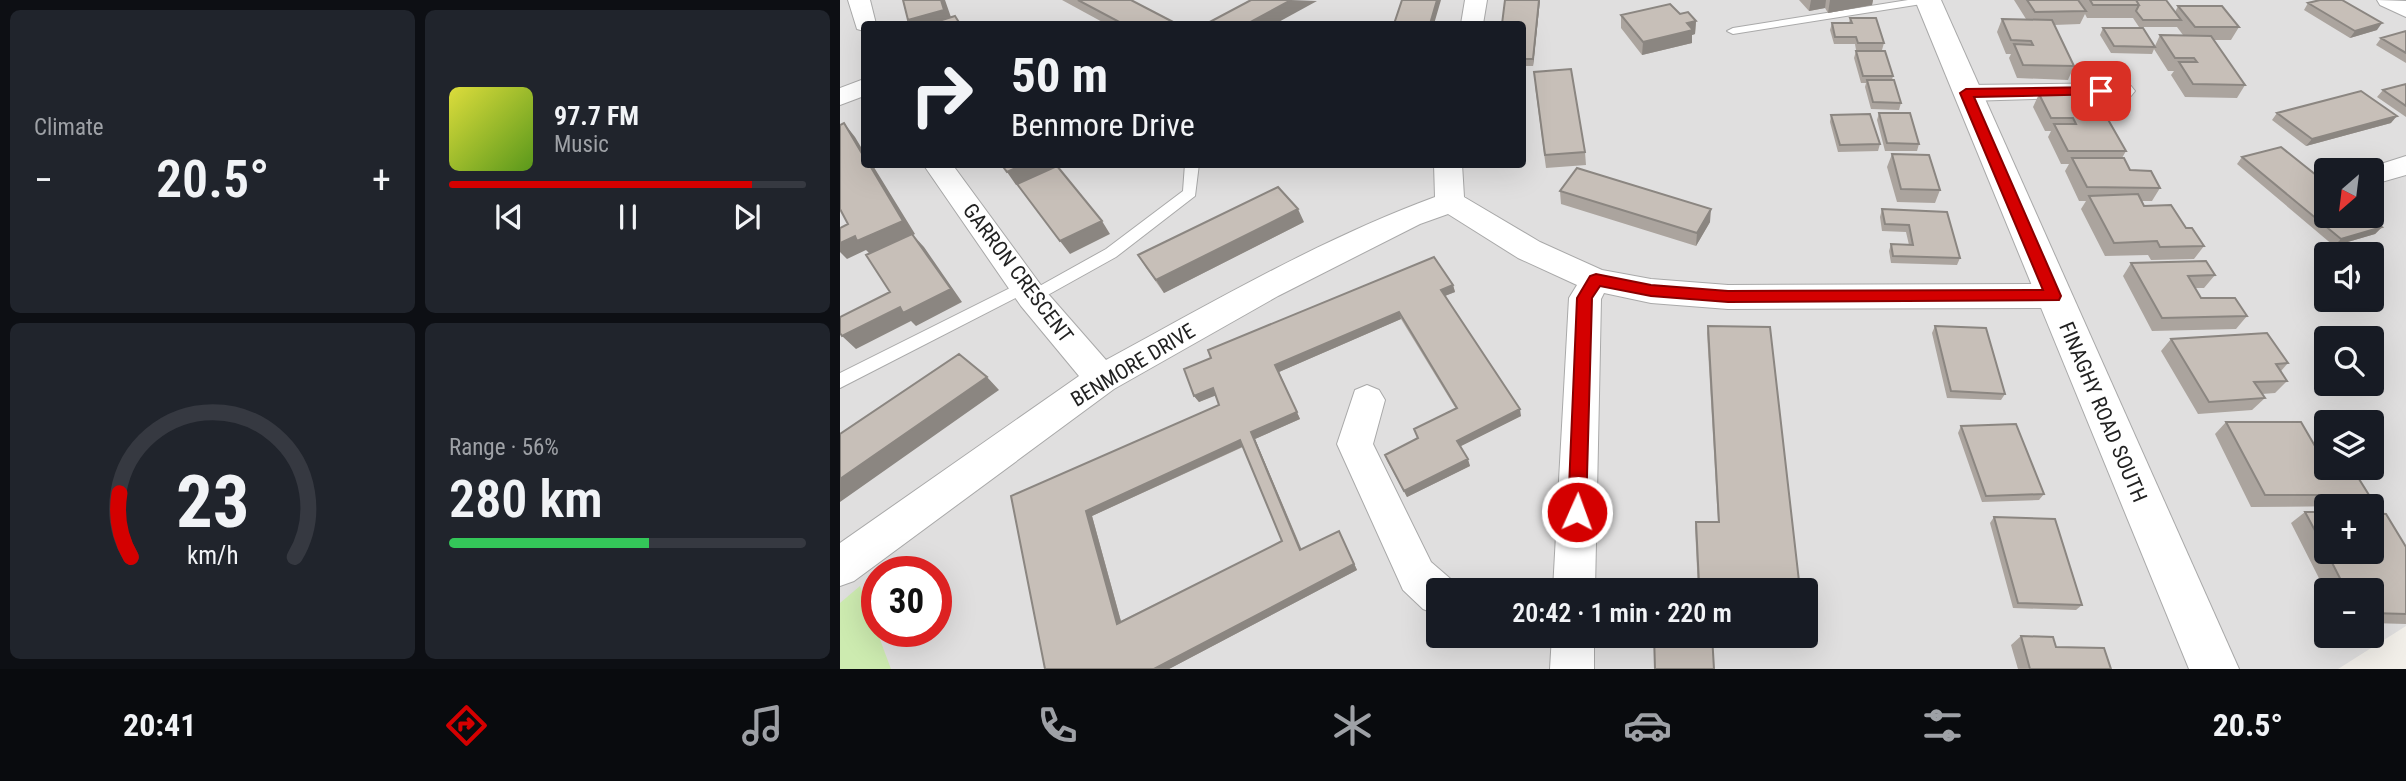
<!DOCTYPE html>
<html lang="en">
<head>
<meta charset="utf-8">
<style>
	body { margin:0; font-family:"Roboto Condensed",sans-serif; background:#20242c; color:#f1f3f6; height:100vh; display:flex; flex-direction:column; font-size:26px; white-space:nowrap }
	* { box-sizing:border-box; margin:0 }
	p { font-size:23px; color:#9ea1a6 }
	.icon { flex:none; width:38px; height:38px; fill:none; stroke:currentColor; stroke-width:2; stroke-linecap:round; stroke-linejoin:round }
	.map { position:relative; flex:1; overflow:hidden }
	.side { display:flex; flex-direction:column; gap:10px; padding:10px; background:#0d0f14; width:840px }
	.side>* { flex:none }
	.hud { position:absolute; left:21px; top:21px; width:665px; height:147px; border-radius:7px; box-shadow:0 7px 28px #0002; background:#171b24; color:#f1f3f6; overflow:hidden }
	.needle { width:46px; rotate:208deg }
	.fabs { position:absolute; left:1474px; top:158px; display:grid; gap:14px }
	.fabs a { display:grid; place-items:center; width:70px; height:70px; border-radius:7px; background:#171b24; box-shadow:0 7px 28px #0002; font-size:35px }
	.speed { position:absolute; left:21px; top:556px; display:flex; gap:14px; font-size:35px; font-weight:700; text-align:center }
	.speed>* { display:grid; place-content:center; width:91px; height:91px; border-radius:50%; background:#171b24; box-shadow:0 7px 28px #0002; line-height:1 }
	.speed .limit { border:10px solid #d22; background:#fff; color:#111 }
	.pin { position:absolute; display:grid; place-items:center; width:60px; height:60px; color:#fff; margin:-30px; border-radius:14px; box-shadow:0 4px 10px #0006 }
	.me { position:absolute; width:77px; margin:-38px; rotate:2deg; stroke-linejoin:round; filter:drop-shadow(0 0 5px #0008) }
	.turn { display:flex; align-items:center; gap:24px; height:147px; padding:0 35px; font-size:32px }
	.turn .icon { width:91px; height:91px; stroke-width:2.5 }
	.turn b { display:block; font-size:49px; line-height:60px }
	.big { font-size:52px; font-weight:600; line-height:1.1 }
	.side .tile { flex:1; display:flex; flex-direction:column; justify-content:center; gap:10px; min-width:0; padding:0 24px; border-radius:10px; background:#20242c }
	.side .dial { align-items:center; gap:0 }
	.dial svg { height:182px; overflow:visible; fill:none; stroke:#363941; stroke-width:7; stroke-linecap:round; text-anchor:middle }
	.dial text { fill:#f1f3f6; stroke:none }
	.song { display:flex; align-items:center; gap:21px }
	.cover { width:84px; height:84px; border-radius:10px; background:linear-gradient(135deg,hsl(60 70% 55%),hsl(90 70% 35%)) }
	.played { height:7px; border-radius:4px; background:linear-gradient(90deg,#d40000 85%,#363941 85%) }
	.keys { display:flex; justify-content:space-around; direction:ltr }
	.heat { display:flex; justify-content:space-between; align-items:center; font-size:38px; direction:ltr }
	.charge { height:10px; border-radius:5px; background:linear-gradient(90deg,#34c759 56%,#363941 0) }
	.side .tiles { flex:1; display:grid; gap:10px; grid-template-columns:repeat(2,1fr) }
	.trip { position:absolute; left:586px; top:578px; width:392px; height:70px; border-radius:7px; background:#171b24; box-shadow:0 7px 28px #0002; font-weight:600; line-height:70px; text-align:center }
	.dock { display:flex; height:112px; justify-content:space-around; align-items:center; background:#090b0e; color:#9ea1a6 }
	.dock .icon { width:49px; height:49px }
	.dock .selected { color:#d40000 }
	.dock b { font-size:32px; color:#f1f3f6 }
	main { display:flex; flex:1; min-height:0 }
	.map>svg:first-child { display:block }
	.residential { fill:#e0dfdf; fill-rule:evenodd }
	.grass { fill:#cdebb0 }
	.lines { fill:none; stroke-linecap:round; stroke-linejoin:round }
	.service-casing { stroke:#a9a9a9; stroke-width:2 }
	.minor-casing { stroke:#a9a9a9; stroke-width:2 }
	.tertiary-casing { stroke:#a9a9a9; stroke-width:2 }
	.service { fill:#fff; fill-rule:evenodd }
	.minor { fill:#fff; fill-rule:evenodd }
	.tertiary { fill:#fff; fill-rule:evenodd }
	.wall { fill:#aba49e; fill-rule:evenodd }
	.shaded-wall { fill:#8b8681 }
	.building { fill:#c7bfb8; stroke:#8b8681; stroke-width:2; fill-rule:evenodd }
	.route { fill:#d40000; stroke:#8a0000; stroke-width:2 }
	.labels { text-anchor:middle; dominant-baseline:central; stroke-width:5; stroke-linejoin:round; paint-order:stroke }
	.street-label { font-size:21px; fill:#222; stroke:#fff }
</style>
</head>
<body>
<main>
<section class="side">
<div class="tiles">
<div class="tile"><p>Climate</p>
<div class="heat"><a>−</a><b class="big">20.5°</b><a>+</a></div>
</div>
<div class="tile">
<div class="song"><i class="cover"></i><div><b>97.7 FM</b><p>Music</p></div></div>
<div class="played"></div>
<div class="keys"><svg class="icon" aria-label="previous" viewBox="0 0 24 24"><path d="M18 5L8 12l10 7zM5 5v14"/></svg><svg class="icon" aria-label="pause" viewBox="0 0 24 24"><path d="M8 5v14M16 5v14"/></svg><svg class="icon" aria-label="next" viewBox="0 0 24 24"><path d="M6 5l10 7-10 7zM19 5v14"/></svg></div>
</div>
<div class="tile dial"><svg viewBox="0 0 100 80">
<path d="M14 69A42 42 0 1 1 86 69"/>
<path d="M14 69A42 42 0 0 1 9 41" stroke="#d40000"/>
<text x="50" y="56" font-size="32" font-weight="700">23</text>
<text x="50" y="72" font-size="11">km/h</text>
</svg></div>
<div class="tile"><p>Range · 56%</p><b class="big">280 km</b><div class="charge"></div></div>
</div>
</section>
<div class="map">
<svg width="1566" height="669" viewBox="0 0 1566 669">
	<rect width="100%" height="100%" fill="#f2efe9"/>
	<path class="residential" d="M0,0H1566V626L1498,669H0ZM24,24H682V164H24ZM1486,170H1531V215H1486ZM1486,254H1531V299H1486ZM1486,338H1531V383H1486ZM1486,422H1531V467H1486ZM1486,506H1531V551H1486ZM37,572H96V632H37ZM598,590H966V635H598ZM1486,590H1531V635H1486Z"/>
	<path class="grass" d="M20,586L51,669H0V603Z"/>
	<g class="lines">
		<g class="service-casing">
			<path id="service" d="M1068,0H1093L1088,3L893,34L887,31L893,28Z
				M345,164H359L355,196L276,257L197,301H187L184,297L187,293L266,249L343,191Z
				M184,281L189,283L192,287L189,291L0,388V373Z"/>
		</g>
		<g class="minor-casing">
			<path id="minor" d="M8,0H30L36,24H24V31L17,29Z
				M625,0H647L643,24H621Z
				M1537,0L1566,1V17L1540,5Z
				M24,79V96L0,105V88Z
				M1282,83L1291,86L1295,91L1291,96L1127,101L1118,98L1114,93L1118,88L1127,85Z
				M1566,156V175L1531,185V170H1522Z
				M83,164H112L203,288L266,360C373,302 481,239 595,197L594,164H622L624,197L700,242L762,270L811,279L888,285L1213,284L1224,288L1229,296L1224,304L1213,308L888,309L811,303L764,293L761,299L755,590H713L729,298L737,285L678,258L608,214L580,224L438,296L274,389L14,581L0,586V543L239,376L181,306Z
				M527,385L539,390L545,400L533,444L591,562L613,581L616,590H598V615L583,609L563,590L497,444L515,390Z
				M712,635H754V669H710Z"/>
		</g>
		<g class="tertiary-casing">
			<path id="tertiary" d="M1075,0H1101L1399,669H1349Z"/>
		</g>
		<use href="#service" class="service"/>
		<use href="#minor" class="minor"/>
		<use href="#tertiary" class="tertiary"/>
	</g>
	<path class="wall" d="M222,0H291L337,24H266Z
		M700,0L693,66H682V24Z
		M959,0H1033L1032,5L988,13L985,8L969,11Z
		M1174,0H1326L1335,12L1338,6L1399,27L1391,40H1374L1405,85L1397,98L1345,97L1331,75L1334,71H1328L1314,49L1312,54L1271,53L1260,35L1263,28L1315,46L1320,35H1343L1337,27H1299L1293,18H1247L1245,14L1240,24L1214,25L1234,66L1228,80L1177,78L1169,58L1171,54H1166L1157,32L1162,19H1186Z
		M1468,3L1537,30L1510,38L1464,10Z
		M840,14L856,21L855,34L852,35V43L802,55L781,28V15Z
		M1010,18L1044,43L1042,50H1016L1015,44H994L990,30L992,23H1009Z
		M1566,31V63L1536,45L1541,38Z
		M1016,51L1053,76L1052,80L1061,103L1059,110L1031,109L1025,87L1026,83H1021L1014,58Z
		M1566,84V117L1537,97L1543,90Z
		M695,86L745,152L746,165L706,168Z
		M1199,94L1286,151L1282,158L1290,170L1320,188L1312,201H1302L1304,206L1346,228L1364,246L1354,259L1311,260L1308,255L1265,256L1241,209L1246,201H1239L1225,171L1229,164H1221L1208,137L1211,131H1205L1193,107Z
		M1039,113L1079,144L1077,151H1045L1037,120Z
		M1437,113L1551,123L1466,146L1432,120Z
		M991,115L1040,144L1038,151L998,152L990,122Z
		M1052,154L1100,190L1095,203L1057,202L1047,167Z
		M1402,157L1542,227L1535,234L1494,246L1397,164Z
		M720,191L870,222L856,246L721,204Z
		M1042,209L1107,212L1120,258L1117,265L1051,263L1049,251L1051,244L1069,245L1066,232L1042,231L1040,217Z
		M464,222L324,293L306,268L298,255Z
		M1291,263L1375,275L1364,288H1355L1361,298L1407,316L1396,329L1312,331L1283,276Z
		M613,285L615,292L605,296L681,416L621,446L630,466L567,497L547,461L545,455L578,439L574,429L616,409L561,319L439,372L460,419L415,439L462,550L502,537L517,570L329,669H205L171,496L379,405L375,395L359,402L354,396ZM403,447L442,541L281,621L252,516Z
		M868,326L960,590L858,589L855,527L856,522H878L867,333Z
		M1095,326L1165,394L1161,400L1107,398L1092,333Z
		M1331,339L1448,363L1441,371L1447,381L1435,393L1422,394L1425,398L1412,410L1358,414L1321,351Z
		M1386,422L1489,471L1529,495L1515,506L1411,507L1375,434Z
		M1121,426L1204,494L1199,500L1142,502L1118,433Z
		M1465,512L1566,547V624L1531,623V590H1486V592L1451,523Z
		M1154,517L1242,605L1236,610L1173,608L1150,523Z
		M1181,636L1216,647L1271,669H1178L1171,645Z"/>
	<path class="shaded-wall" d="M101,0H105L113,23L109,24H71L68,20Z
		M451,0L477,1L435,24H407Z
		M597,0H601L594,24H590Z
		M699,0H700L693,66V59Z
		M971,0H986L985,8L969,11Z
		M990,0H1033L1032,5L988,13Z
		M856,21L855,34L852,35V43L802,55L803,42L847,23Z
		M1542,23L1537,30L1510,38L1515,31Z
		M1557,116L1551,123L1466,146L1472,139Z
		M4,123L15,137L24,152V157Z
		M29,164H32L75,234L73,235L84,247L122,302L76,326L71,321L16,349L2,336L60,307L30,254L26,250L7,259L0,252V243L15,236Z
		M184,164H214L216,168L176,185L167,172Z
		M458,209L464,222L324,293L316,280Z
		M871,209L870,222L856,246L857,233Z
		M262,221L270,234L230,254L220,241Z
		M1542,227L1535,234L1494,246L1501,239Z
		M613,285L615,292L602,297L601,290Z
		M559,312L561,319L439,372L460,419L415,439L464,556L460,550L411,432L435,365Z
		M147,377L159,390L0,502V479Z
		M373,388L377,395L359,402L354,396Z
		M680,409L681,416L619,447L617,441Z
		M400,440L404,446L252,516L283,629L277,624L246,511Z
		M628,459L630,466L567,497L564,491Z
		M499,531L517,570L329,669H314Z"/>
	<path class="building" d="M63,0H101L104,10L68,20Z
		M238,0H291L337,24H283Z
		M411,0H451L407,24H366Z
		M562,0H597L590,24H554Z
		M665,0H699L693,59H682V24H662Z
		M1187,0H1238L1246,11L1195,12Z
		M1250,0H1296L1299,5H1253Z
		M1296,0H1326L1341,20H1303L1296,11L1299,5Z
		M1480,0H1502L1542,23L1515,31L1468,3Z
		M830,4L840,14L848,12L856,21L847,23L853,30L803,42L781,15Z
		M1338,6H1382L1399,27H1355Z
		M115,16L120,24H89Z
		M1010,18H1036L1044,43H1018L1016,37H995L992,23H1012Z
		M1162,19L1212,20L1234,66L1183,65L1174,44L1193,45L1191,41L1171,40Z
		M1263,28H1303L1315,47L1274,46Z
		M1566,31V53L1541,38Z
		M1320,35L1371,36L1405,85L1353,84L1339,62H1357L1354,58H1335Z
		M1016,51H1045L1053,76H1023Z
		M731,69L745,152L705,155L694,72Z
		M1027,80H1054L1061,103L1033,102Z
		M1566,84V106L1543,90Z
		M1521,91L1557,116L1472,139L1437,113Z
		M1199,94L1254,95L1286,151H1228L1214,124H1236L1233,118H1211Z
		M1039,113H1070L1079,144L1047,143Z
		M1030,114L1040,144L1000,145L991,115Z
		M4,123L24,157V164H29L63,221L17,241L15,236L0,243V228L8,224L0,209V125Z
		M1441,147L1486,183V215H1527L1542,227L1501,239L1402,157Z
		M1052,154L1089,155L1100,190L1061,189Z
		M1232,158H1284L1290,170L1311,171L1320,188L1247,187Z
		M161,164H184L167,172Z
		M217,166L262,221L220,241L177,184Z
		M737,168L871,209L857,233L720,191Z
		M438,187L458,209L316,280L298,255Z
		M1298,194L1304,206L1331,205L1346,228H1352L1364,246L1320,247L1317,241L1274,243L1249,196Z
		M1042,209L1107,212L1120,258L1053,256L1051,244L1073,245L1069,225L1045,224Z
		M72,234L111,289L63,313L60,307L2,336L0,333V317L50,292L26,255Z
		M594,257L613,285L601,290L680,409L617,441L628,459L564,491L545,455L578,438L574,429L617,408L559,312L435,365L457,412L411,432L460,550L499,531L514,564L314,669H205L171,496L379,405L373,388L354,396L344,369L371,358L368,350ZM400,440L442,541L277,624L246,511Z
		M1366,261L1375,275L1348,276L1361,298H1395L1407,316L1322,318L1291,263Z
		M868,326L930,327L960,590H882V584H859L856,522H879Z
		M1095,326L1146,328L1165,394L1111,391Z
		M1427,333L1448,363L1436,364L1447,381L1414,382L1425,398L1369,402L1331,339Z
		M119,354L147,377L0,479V434Z
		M1386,422H1461L1486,465V467H1487L1489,471H1514L1529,495H1425Z
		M1176,424L1204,494L1146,496L1121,426Z
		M1465,512H1486V551Z
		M1531,513L1546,514L1566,547V614L1531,613V590H1506L1486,551H1531Z
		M1154,517L1215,519L1242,605L1178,603Z
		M814,635H872L874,669H815Z
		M1181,636L1213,637L1216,647L1264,648L1271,669H1190Z"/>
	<path class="route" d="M1261,87L1266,89V94L1134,97L1221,296L1219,300L888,302L811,296L760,286L752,298L746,512L744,518L737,521L731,518L728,512L737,298L750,276L756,274L811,285L888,291L1203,290L1120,93L1126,89Z"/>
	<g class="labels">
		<g class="street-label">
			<text transform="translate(178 273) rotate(53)">GARRON CRESCENT</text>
			<text transform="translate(293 365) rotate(-31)">BENMORE DRIVE</text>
			<text transform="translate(1263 412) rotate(67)">FINAGHY ROAD SOUTH</text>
		</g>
	</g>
</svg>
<div class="fabs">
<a><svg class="needle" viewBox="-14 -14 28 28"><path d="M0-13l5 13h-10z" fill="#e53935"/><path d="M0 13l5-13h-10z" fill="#9ea1a6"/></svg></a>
<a><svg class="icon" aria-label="sound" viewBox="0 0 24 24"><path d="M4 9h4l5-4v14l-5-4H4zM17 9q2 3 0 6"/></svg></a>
<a><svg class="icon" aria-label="search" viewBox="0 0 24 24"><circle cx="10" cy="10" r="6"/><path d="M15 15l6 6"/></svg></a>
<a><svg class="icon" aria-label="layers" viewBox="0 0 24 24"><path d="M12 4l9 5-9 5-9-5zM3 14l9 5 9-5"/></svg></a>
<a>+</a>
<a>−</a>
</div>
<div class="speed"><div class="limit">30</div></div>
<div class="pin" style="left:1261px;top:91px;background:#d93025"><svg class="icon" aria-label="arrive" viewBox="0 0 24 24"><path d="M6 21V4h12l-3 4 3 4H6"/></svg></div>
<svg class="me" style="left:737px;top:512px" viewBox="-20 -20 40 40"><circle r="17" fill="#d40000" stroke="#fff" stroke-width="3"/><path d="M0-11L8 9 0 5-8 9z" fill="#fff"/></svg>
<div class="trip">20:42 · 1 min · 220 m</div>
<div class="hud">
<div class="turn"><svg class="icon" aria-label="right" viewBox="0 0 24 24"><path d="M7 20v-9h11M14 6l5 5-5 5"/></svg><div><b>50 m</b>Benmore Drive</div></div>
</div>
</div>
</main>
<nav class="dock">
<b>20:41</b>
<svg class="icon selected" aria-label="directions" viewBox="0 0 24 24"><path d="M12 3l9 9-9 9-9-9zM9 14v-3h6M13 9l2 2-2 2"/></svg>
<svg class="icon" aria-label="music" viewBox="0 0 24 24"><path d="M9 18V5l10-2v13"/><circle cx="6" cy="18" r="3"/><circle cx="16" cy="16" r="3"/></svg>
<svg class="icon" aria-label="phone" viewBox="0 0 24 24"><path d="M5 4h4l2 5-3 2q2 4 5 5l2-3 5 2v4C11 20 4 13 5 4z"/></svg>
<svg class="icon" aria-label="climate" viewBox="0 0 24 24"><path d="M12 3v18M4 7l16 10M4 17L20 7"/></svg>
<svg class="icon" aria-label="car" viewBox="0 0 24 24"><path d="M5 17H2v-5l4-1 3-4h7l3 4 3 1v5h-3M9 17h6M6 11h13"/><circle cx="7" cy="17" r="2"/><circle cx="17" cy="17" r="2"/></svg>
<svg class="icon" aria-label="filters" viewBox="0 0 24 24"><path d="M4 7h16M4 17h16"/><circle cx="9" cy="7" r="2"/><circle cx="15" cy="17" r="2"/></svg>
<b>20.5°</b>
</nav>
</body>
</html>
